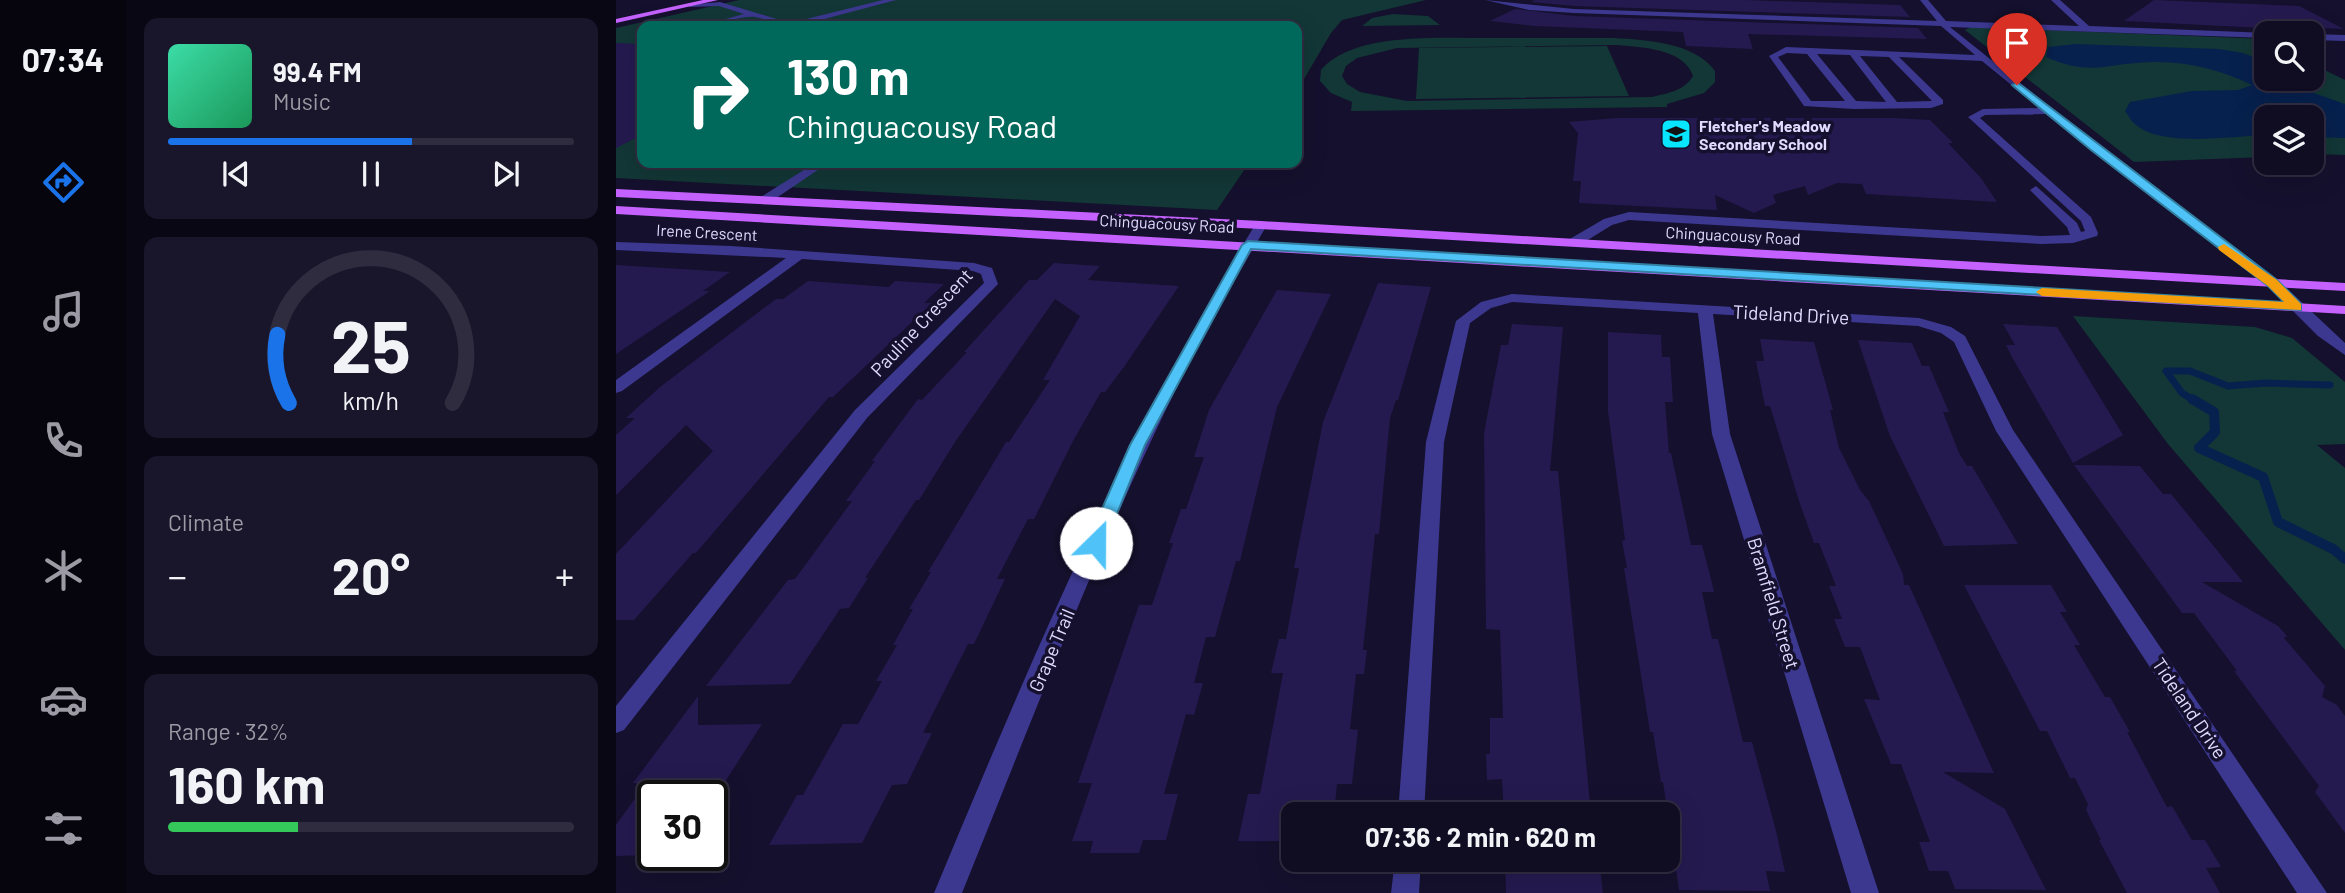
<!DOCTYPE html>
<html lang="en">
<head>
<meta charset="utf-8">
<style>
	body { margin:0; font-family:Barlow,sans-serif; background:#19152a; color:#f1f3f6; height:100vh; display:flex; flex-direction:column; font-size:26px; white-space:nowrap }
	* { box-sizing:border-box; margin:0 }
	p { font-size:23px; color:#9c9ba5 }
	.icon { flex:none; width:38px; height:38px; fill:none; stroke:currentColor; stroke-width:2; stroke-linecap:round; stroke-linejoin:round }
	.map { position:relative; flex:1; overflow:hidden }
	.panel { display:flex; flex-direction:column; gap:18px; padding:18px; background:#090713; width:490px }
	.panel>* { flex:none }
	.top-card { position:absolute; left:21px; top:21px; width:665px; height:147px; border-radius:14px; box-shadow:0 7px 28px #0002,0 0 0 2px #302c40; background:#00695c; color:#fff; overflow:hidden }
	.controls { position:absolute; left:1638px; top:21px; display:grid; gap:14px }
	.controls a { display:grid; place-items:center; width:70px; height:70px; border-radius:14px; background:#100c22; box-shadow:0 7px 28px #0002,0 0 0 2px #302c40; font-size:35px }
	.speed { position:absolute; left:21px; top:780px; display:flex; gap:14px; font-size:35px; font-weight:700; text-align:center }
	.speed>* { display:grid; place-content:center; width:91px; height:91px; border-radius:50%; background:#100c22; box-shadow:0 7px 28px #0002,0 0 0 2px #302c40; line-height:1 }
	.speed .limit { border:4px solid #111; border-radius:10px; background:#fff; color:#111 }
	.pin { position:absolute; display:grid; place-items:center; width:60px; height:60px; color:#fff; margin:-72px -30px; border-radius:50% 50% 50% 0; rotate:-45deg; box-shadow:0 0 7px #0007 }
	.pin .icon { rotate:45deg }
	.me { position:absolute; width:77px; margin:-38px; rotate:23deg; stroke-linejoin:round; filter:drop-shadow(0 0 5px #0008) }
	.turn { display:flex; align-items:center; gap:24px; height:147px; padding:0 35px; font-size:32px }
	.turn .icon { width:91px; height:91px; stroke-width:2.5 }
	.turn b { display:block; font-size:49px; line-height:60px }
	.big { font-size:52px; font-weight:700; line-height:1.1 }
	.panel .card { flex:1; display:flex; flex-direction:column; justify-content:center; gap:10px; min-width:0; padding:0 24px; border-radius:14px; background:#19152a }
	.panel .dial { align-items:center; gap:0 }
	.dial svg { height:182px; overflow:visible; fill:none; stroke:#302c40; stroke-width:7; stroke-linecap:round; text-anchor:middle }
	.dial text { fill:#f1f3f6; stroke:none }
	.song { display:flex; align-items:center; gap:21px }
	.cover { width:84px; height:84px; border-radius:10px; background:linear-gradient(135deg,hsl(160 70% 55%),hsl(150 70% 35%)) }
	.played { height:7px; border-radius:4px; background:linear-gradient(90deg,#1a73e8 60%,#302c40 60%) }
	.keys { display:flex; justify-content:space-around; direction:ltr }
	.heat { display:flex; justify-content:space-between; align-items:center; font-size:38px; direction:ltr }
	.charge { height:10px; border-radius:5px; background:linear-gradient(90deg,#34c759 32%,#302c40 0) }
	.trip { position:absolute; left:665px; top:802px; width:399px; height:70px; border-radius:14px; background:#100c22; box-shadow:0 7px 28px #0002,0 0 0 2px #302c40; font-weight:700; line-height:70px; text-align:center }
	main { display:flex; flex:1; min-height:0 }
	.tab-bar { display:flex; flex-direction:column; width:126px; justify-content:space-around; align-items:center; background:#06050e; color:#9c9ba5 }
	.tab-bar .icon { width:49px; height:49px }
	.tab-bar .current { color:#1a73e8 }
	.tab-bar b { font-size:32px; color:#f1f3f6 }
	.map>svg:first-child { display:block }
	.green { fill:#123736; fill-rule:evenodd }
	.water { fill:#07214e }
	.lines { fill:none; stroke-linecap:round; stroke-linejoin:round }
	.stream-far1 { stroke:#07214e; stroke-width:7 }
	.stream { stroke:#07214e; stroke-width:10 }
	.building { fill:#251a4f }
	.minor { fill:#3c388f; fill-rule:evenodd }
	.major { fill:#c562ff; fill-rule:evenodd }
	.route { fill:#4fc3f7; stroke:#337fa1; stroke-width:2 }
	.slow { fill:#f59e0b }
	.labels { text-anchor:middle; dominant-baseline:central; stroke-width:7; stroke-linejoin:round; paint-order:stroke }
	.far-poi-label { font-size:16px; font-weight:bold; fill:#e0dbff; stroke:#15102d; text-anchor:start }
	.far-street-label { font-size:16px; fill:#e0dbff; stroke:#15102d }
	.street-label { font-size:19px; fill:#e0dbff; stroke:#15102d }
</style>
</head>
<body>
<main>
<nav class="tab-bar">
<b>07:34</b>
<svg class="icon current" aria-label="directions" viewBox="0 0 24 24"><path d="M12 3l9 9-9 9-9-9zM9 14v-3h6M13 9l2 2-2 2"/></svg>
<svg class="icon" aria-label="music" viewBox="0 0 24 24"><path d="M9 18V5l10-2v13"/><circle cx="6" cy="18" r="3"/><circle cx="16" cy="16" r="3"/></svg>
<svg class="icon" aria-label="phone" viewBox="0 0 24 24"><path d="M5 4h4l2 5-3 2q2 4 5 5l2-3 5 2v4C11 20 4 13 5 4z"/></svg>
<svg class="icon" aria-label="climate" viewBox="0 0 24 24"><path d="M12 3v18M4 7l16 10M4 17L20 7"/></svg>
<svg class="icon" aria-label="car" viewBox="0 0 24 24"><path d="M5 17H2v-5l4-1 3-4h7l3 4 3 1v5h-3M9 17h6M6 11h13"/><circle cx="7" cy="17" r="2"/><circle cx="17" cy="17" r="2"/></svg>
<svg class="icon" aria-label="filters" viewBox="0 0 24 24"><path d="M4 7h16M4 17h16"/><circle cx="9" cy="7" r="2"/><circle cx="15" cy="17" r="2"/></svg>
</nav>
<section class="panel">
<div class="card">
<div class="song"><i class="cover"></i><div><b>99.4 FM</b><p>Music</p></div></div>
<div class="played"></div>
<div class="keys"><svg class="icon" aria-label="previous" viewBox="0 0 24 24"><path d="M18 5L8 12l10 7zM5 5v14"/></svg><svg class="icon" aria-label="pause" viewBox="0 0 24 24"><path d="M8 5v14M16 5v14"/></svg><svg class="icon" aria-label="next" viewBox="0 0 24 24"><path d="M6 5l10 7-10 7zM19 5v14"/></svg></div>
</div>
<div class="card dial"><svg viewBox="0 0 100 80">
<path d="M14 69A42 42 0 1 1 86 69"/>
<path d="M14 69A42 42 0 0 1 9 39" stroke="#1a73e8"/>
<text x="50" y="56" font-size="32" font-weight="700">25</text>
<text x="50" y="72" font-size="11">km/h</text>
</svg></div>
<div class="card"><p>Climate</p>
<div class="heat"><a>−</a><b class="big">20°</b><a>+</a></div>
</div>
<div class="card"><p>Range · 32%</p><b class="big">160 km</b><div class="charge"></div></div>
</section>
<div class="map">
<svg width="1729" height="893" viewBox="0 0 1729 893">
	<rect width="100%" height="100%" fill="#15102d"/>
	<path class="green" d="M123,0H810L726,20L715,33L681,91V26H26V163H633L601,210L0,178V28Z
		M777,14L812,16L824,25L746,26L756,18Z
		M1355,27L1650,39V79H1696V64L1729,80V155L1696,154V117H1650V157L1518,162L1349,30Z
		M998,38C1030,40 1078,42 1099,71V82L1088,93L1051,104V107L735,111L736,102L715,93L704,81L705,70C739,30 832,39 880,38C919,38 958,38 998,38ZM999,45C1024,47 1068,48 1077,76C1068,91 1052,93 1036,97L791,101L744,92L731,84L726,76L730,66L741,58L781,48Z
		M991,46L1013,96L800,99L803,48Z
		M1457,316L1639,327L1676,338L1729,382V444L1701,445L1729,468V650L1552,444Z"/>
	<path class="water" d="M1460,44L1603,49L1627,53L1650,62V79H1675L1676,81L1660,87L1692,91L1729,104V138L1696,137V117H1650V135C1616,136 1545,148 1519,124C1515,121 1512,115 1509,111L1514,102L1576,91L1622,90L1636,85C1606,70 1570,61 1536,62C1490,63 1476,77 1430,57L1432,47Z"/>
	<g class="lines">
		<path class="stream-far1" d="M1579,401L1566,393L1550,371H1574L1612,386L1649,383L1714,385"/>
		<path class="stream" d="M1576,399L1598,412L1599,432L1583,448L1647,477L1662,522L1717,549L1729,559"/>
	</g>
	<path class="building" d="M919,0H1129L1284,5L1294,17L958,6L915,2Z
		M1538,0L1683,6L1728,29L1684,27L1688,30L1508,21Z
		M899,9L958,16L1302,28L1311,39L1132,34L1137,49L1070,46L1067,32L918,26L874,21Z
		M0,43L26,44V135L0,148Z
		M1000,118H1277L1314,120L1337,143H1332L1365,178L1381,202L1250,194L1246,184L1221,183L1192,195L1189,186L1157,195L1160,203L1138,213L1099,195L1101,210L963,203L965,181H957L962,133L953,122Z
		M438,263L484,266L472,280L563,286L508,367L489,392H485L457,441L418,519H412L381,579H389L358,644H352L307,733H316L291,784L276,785L246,843L153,845L181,795H187L227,724H242L266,681H260L281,645H277L297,609H293L315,572H312L390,442H393L434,380H427L464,316L439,299L339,442L303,500H300L249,578H252L233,608L224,609L174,684L90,686L172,580L179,579L236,501H230L259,461H256L302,399L306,400L351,352H348L413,280H421Z
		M0,265L114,272L87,291H94L0,354Z
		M192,281L273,287L279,281L328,284L308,303H316L217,397H213L80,553H77L18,620H0V554L97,451L70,425L0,495V435L19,418H10L44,387L160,299H167Z
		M762,283L815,287L782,400H780L774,418L763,534H759L747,650H751L748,674H740L734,729L742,730L736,784H721L718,814H677V841H622L632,794H644L667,673H655L663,639H670L683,568H678L707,422Z
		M661,290L715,294L661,407L624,561H620L599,637H590L578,683H587L578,715L570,714L548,794H562L550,840H527L523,853H474L477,841H456L476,783H462L523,605H536L557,543H553L565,509H570L588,457H578L593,410Z
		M896,324L947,327L934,471H942L975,814H888L886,779L871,780L870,754H874V718H887L884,630L870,629L868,433L885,345H892Z
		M1387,324L1441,327L1507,435L1457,463L1396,357L1390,345H1399Z
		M992,332L1045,335L1046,357H1054L1057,402H1049L1053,453H1055L1075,545H1086L1093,571L1098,592H1086L1096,639H1102L1127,742H1136L1160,831L1169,872L1150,871L1154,891L1063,890L1047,782H1045L1037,732H1034L1008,568H1011L1006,541L1009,540L992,411Z
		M1144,339L1198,342L1217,410H1214L1223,448L1244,490L1253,501L1287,574L1288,585H1293L1378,773L1327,772L1389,809L1430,890L1339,889L1332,871H1313L1303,842H1314L1285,764H1275L1248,699L1264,700L1244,647H1229L1218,619H1226L1213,586H1220L1203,543H1198L1183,501L1154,406H1149L1140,361H1148Z
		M1242,340L1296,343L1306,366H1313L1333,412H1327L1343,453L1351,466H1356L1402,544L1328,546L1274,436Z
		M1458,465L1524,466L1547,494H1555L1627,582H1586L1662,626L1671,636L1668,638L1709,686L1706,697L1721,705L1729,716V833L1699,792L1703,786L1618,671H1621L1578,613H1566Z
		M1348,585H1435L1451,612H1444L1464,645H1458L1489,697H1494L1514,732H1511L1551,807L1556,806L1576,840H1589L1605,867L1590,868L1604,893H1511L1483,840H1485L1470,810L1472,804L1459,778H1454L1431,731H1424Z
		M82,696V725L146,724L100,796H37V855L0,856V825L30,783H17Z
		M905,859H983L987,893H890L889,860Z"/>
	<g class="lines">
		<path class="minor" d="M267,0H280L182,26C166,26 154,20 139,17C122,15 102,26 84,26L128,14L103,6L74,7L70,5L104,2L174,23Z
			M869,0L958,9L1321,21L1304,0H1312L1330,21L1463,26L1435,0H1444L1473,26L1653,33H1650V38L1334,27L1483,146L1662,280L1729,343V355L1702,336L1652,286L1431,114L1369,115L1364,118L1475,217L1482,233L1481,236L1457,243L1426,244L1013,220L996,225L962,246H952V240L988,219L1013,212L1426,236L1454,235L1451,227L1414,190L1420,186L1461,223L1465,232L1469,231L1465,221L1352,117L1367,109L1424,108L1366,61L1283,57L1327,100V104L1315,108L1238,109L1188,106L1153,56L1170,47L1359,55L1325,26L958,13L913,10ZM1171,53L1191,54L1229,101H1195L1162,57ZM1201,54L1234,55L1270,102L1240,101ZM1244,56L1273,57L1316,101L1281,102Z
			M1696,34L1729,35V41L1696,40Z
			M199,163H212L153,203H145V197Z
			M645,221L651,225C620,278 588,331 561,387C480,551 415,723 346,893H318C413,665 509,436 639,225Z
			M0,242L115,246L358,263L376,268L382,284L251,418L8,730L0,733V706L239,410L368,283L365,274L357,271L186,259L6,391L0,393V380L170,258L0,250Z
			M896,294L1303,318L1335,327L1349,336L1397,430L1711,893H1681L1380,431L1338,342L1325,333L1302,326L1097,314L1114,434L1263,893H1235L1096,434L1082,313L896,302L875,308L854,323L828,442L808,814H782L810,442L840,321L865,302Z
			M779,859H805L803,893H775Z"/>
		<path class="major" d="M87,0H102L0,23V19Z
			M0,189L645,221L1729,283V291L645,229L0,197Z
			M0,206L1729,306V314L0,214Z"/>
	</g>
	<path class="route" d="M1401,82L1661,280L1685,304V310L635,249L529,445L489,543L486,548H474L471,543L514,445L626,245L632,241L1668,302L1652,286L1475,150L1397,86L1396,85Z"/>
	<path class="slow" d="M1608,244L1661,280L1685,304V310L1426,296L1420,292L1426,288L1668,302L1652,286L1603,250L1602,247Z"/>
	<defs>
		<g id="school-square" transform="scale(1.575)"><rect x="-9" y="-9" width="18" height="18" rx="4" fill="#07e5ff" stroke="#15102d"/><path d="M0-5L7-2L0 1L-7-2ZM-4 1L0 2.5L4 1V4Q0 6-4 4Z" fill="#111"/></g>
	</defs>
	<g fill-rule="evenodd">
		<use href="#school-square" x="1060" y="134"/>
	</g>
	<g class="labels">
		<g class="far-poi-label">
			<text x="1083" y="125">Fletcher's Meadow<tspan x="1083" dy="18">Secondary School</tspan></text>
		</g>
		<g class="far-street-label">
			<text transform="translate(551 223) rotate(3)">Chinguacousy Road</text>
			<text transform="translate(91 232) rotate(3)">Irene Crescent</text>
			<text transform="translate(1117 235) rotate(3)">Chinguacousy Road</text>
		</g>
		<g class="street-label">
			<text transform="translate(1175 314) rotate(3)">Tideland Drive</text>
			<text transform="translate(305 322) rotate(-47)">Pauline Crescent</text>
			<text transform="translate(1158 603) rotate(73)">Bramfield Street</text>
			<text transform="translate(435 650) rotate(-67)">Grape Trail</text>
			<text transform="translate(1574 708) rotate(56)">Tideland Drive</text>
		</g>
	</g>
</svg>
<div class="controls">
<a><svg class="icon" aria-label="search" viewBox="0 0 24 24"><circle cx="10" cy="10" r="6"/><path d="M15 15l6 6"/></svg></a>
<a><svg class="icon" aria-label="layers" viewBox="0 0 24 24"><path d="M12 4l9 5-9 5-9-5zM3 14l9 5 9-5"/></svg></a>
</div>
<div class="speed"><div class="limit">30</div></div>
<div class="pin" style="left:1401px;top:85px;background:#d93025"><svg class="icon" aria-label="arrive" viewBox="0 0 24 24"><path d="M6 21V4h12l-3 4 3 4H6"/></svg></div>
<svg class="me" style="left:480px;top:543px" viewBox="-20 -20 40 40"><circle r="19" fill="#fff"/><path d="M0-13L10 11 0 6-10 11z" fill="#4fc3f7"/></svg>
<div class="trip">07:36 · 2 min · 620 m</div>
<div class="top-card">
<div class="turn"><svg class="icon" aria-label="right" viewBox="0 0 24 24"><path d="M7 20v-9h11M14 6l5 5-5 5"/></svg><div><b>130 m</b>Chinguacousy Road</div></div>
</div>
</div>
</main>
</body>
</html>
